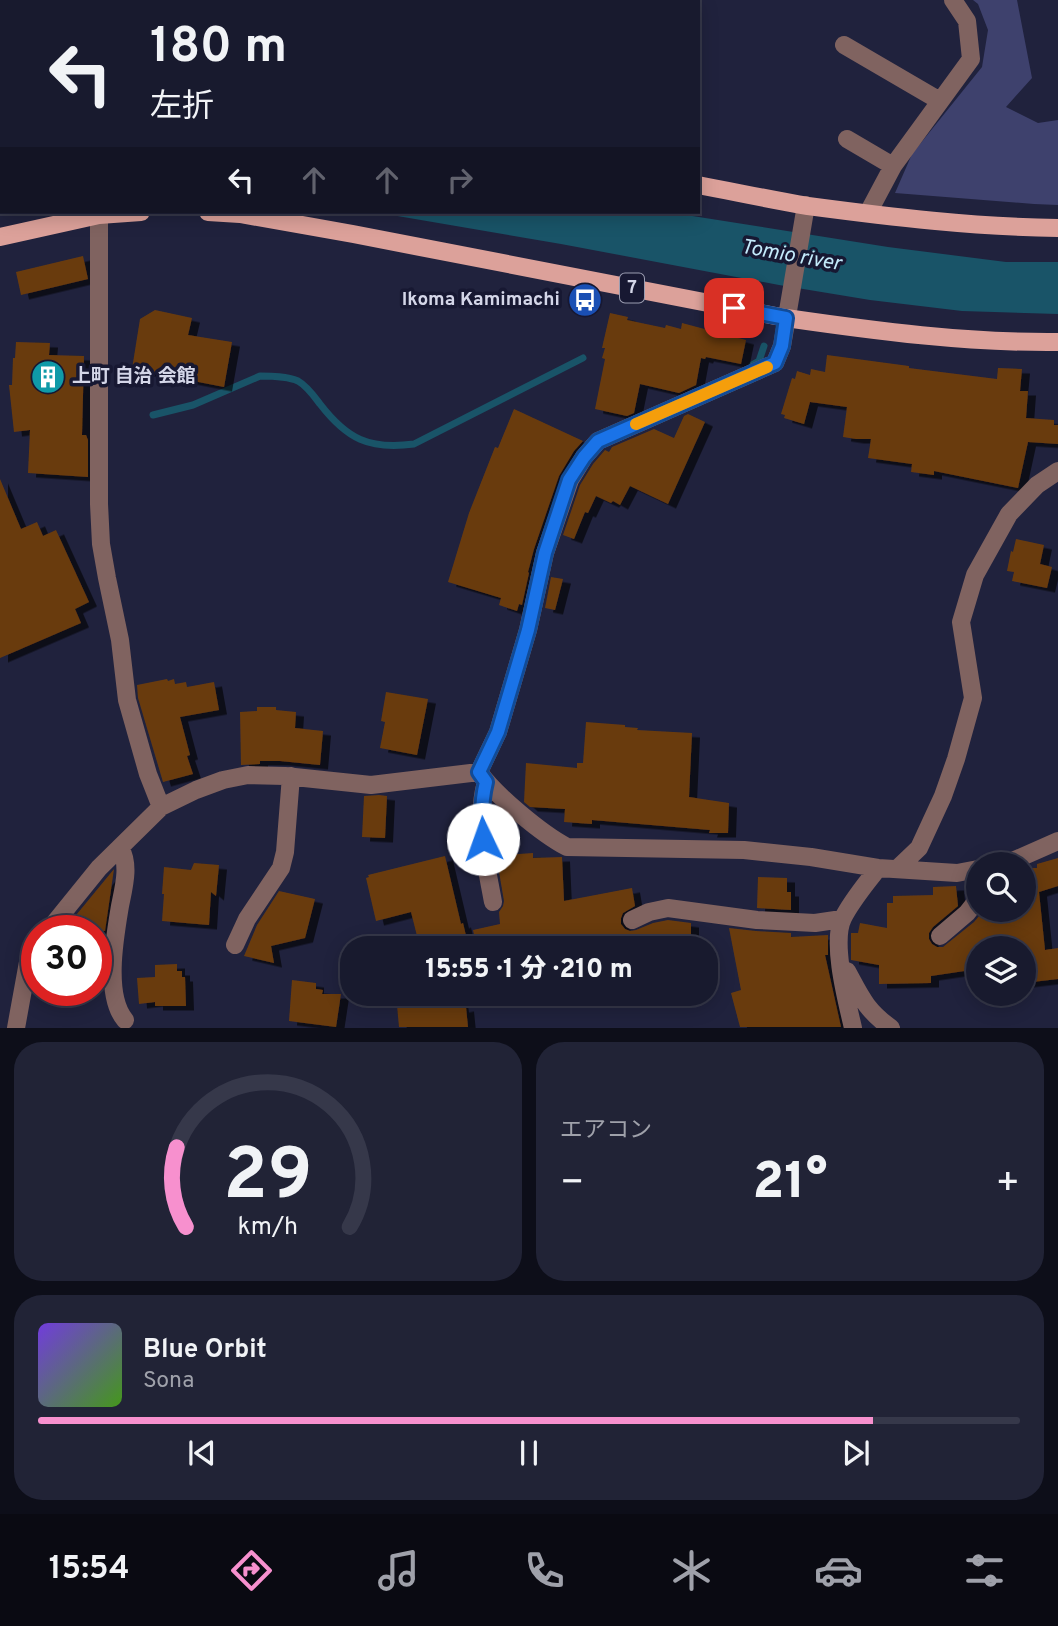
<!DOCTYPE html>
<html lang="ja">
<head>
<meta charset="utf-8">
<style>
	body { margin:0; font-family:Overpass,"Noto Sans JP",sans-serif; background:#212336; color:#f1f3f6; height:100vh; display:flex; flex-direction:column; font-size:26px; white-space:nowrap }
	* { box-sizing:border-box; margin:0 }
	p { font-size:23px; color:#9fa1aa }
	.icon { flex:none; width:38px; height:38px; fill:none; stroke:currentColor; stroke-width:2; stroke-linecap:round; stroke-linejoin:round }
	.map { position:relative; height:1028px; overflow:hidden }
	.details { display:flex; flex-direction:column; gap:14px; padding:14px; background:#0d0e19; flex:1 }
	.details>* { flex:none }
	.hud { position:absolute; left:0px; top:0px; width:700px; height:214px; box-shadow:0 4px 18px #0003,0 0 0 2px #36384a; background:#181a2e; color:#f1f3f6; overflow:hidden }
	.tools { position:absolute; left:966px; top:852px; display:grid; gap:14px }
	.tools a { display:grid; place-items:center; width:70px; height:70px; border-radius:50%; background:#181a2e; box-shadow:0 4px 18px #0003,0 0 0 2px #36384a; font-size:35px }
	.speed { position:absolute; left:21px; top:915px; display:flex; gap:14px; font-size:35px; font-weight:700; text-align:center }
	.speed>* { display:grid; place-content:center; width:91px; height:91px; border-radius:50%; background:#181a2e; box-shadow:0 4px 18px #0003,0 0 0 2px #36384a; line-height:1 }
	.speed .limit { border:10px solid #d22; background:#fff; color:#111 }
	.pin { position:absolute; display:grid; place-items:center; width:60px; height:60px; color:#fff; margin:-30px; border-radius:14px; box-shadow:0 4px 10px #0006 }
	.me { position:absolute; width:77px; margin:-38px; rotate:357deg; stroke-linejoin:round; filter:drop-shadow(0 0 5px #0008) }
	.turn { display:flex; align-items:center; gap:24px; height:147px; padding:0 35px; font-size:32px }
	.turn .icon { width:91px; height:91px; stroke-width:2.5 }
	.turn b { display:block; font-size:49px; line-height:60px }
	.lanes { display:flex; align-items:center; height:66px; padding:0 35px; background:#0003; justify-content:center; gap:35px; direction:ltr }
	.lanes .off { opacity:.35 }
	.big { font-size:52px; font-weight:800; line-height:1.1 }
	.details .card { flex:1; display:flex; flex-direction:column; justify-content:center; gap:10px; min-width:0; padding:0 24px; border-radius:28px; background:#212336 }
	.details .dial { align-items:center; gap:0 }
	.dial svg { height:182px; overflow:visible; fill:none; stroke:#36384a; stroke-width:7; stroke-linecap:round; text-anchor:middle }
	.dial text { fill:#f1f3f6; stroke:none }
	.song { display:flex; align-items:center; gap:21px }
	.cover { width:84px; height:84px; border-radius:10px; background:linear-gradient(135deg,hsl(260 70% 55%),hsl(100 70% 35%)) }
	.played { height:7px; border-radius:4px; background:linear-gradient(90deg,#f790ce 85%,#36384a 85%) }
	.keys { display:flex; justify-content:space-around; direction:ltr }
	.heat { display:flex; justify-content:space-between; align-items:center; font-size:38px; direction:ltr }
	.details .tiles { flex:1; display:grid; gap:14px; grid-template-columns:1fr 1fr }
	.card:last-child { grid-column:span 2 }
	.trip { position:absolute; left:340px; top:936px; width:378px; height:70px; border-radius:28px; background:#181a2e; box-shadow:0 4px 18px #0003,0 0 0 2px #36384a; font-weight:800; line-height:70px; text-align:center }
	.dock { display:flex; height:112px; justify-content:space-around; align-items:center; background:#0a0a12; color:#9fa1aa }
	.dock .icon { width:49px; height:49px }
	.dock .on { color:#f790ce }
	.dock b { font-size:32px; color:#f1f3f6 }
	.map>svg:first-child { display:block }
	.green { fill:#3e416d }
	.water { fill:#195468 }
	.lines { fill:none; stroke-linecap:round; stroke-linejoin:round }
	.stream { stroke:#195468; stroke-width:7 }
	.building { fill:#693b10; filter:url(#shadow) }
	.minor { stroke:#806360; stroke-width:18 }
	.major { stroke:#dca19a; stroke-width:18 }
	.route-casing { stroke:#114b97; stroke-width:18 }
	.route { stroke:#1a73e8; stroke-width:12 }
	.slow { stroke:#f59e0b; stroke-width:12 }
	.labels { text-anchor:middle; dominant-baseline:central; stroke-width:7; stroke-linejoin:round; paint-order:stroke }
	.shield { fill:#171832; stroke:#9b9db1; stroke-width:2 }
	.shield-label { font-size:18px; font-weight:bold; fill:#d4d6e8 }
	.poi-label { font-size:19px; font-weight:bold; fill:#d4d6e8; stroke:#171832; text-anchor:end }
	.water-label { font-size:21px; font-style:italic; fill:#c4ebfb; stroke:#171832 }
</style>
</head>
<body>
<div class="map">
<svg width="1058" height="1028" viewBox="0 0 1058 1028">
	<defs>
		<filter id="shadow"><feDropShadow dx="8" dy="4.5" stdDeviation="0" flood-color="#0009"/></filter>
	</defs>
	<rect width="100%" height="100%" fill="#20223d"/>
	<path class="green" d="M284,0H423L420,2H285Z
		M478,0H653L652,2H479Z
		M973,0H1017L1032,78L1006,107L1038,123L1058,120V205L1034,204L895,193L912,154L982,67L988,30L978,4Z"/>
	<path class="water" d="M374,212H667L888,247L1006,262H1058V314L962,311L870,300L779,285L561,244Z"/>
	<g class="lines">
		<path class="stream" d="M282,0V2
			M752,365L759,361L764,346
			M153,415L193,405L260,376C272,376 287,376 298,381C307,386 314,396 320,404C347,439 369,450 414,444L583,358"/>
	</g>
	<path class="building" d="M83,256L88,279L21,295L16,272Z
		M155,310L192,318L188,335L232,342L224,387L132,369L140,319Z
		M610,313L628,317L627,320L665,328L666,325L681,329L682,323L746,340L741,364L706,357L705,359L701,358L696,385L679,393L640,384L634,413L627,416L595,409L605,359L602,358L605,348H602Z
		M16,342L50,343L49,355L84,356L82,435H86L88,440V477L28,473L30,430L14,432L9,385H12L13,358H15Z
		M827,355L909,366V368L997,379L998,368L1022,369L1020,391H1028L1026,418L1054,420V425H1058V444L1028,442L1018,488L934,471V475L911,472L912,464L868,458L871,439H856L843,437L847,407L810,402L804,424L784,418L785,415L781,414L792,378L795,379L797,371L810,375L811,369L825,372Z
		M514,409L583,441L574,451L559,476L534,549L528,572L529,573L522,605L519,604L517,611L499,605L501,598L448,582L469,513L495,447L498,448Z
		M688,414L705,422L668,504L630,486L620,505L613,501L611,503L596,496L588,513L585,512L574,539L563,535L580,485L593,464L605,450L609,452L612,447L654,429L674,438L684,416Z
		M0,479L21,529L37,522L43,536L56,530L89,602L75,609L81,623L0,658Z
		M1016,539L1044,545L1040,564L1052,567L1047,588L1012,581L1014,572L1007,571L1011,551L1013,552Z
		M551,577L563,579L555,610L545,608Z
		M167,679L168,681L174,679L175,684L186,682L187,687L214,682L219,710L180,717L190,755L187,756L193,774L163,782L138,698L137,685Z
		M386,692L428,699L417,755L380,748L385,722L381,721Z
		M257,707H276V710L296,712L295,728L323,731L320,765L280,761H260V764L241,765L240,712L257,711Z
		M586,722L625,725V727L638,728L637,730L692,733L689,797L729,803L728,833H709L710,830L592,820V824L564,822L565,809L530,807L524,802L526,763L577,768V763H583Z
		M379,795L387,796L385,838L362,837L364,796Z
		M533,853V858L562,857L564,901L632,888L635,906L623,913L621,918V924L625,929L630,931L636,930L653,923L668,920L691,923V940L668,939L670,948H537L536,946L516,948H477L473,930L500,924L499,912L503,906L504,901L498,866L505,865V855Z
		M445,856L461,924L463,923L468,944L450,948H420L411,912L376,921L366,878L369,877L368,875Z
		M1058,858V886L1039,892L1045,950L1058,948V979L1024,983V947L978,948V969L931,976V983L879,984V965L851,960V933H858L860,923L887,928V903H893V896L933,895V887L956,886L958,906L933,927L929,933V939L932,944L937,947H943L974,922L984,910H1024V868H1037V864Z
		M194,863L219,865L216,896L211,892L209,925L162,921L164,894H162L164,867L191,870Z
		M114,869L105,931H80V918L74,922L72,920Z
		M758,877L787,878V892H791V910L757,908Z
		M279,891L315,899L305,938L271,946L274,963L244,956L257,925Z
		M729,928L756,931L791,933V937L828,935V955H825L841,1027H740L731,993L741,990Z
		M177,964V971H182V977H185L186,1006H155V1002L139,1004L137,978L155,977V965Z
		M292,980L316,983V989L323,990L322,994H341L336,1027L289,1021Z
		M396,994H459L461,1008L466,1007L468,1027H399Z"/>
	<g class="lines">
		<path class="minor" d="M204,2L205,0
			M844,45L940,101
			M847,139L893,166
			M868,213L893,166L971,59L967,21L953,0
			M99,215V504L101,544L107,578L120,640L127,700L148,774L161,807
			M479,772C495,795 542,834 567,847L744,850L811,857L878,868L957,873L978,869
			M486,782C475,821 486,863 493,902
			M120,847C130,865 124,886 120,906C115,936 104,995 125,1020
			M1001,864L1008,863L1058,841
			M898,868L919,848L943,796L956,759L973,698L961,622L975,575L1009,514L1037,485L1058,471
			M632,920L649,912L668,908L757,920L815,923L842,919
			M48,931L99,868L161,807L196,790L223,780L248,775L285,776L371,785L479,772L498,732L528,630L545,553L570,480L584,457L598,441L775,363L782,346L806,205
			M940,936L967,913L978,899
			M235,945L247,919L281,868L285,852L291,776
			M847,971C861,997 866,1010 891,1028
			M16,1028L30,951L37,944
			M853,1028C847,1002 831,942 843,918C852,900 866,884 878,868"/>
		<path class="major" d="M0,125H2
			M698,185C735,192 772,200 808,206C891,217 975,227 1058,228
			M208,212L240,214L353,234L786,318C876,331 967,343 1058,342
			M0,237L99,215L141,212"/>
	</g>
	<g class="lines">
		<g class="route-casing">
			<path id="route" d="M483,839C481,819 481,802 486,782L479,772L498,732L528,630L545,553L569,480L584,457L598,441L775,363L782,346L786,318L734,308"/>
		</g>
		<use href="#route" class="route"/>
		<path class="slow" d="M636,424L767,367"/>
	</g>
	<defs>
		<g id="bus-disc" transform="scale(1.75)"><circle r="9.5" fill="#1a4fb4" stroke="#171832"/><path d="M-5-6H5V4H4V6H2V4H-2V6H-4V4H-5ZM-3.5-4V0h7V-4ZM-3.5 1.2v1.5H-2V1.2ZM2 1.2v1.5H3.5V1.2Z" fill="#fff"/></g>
		<g id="building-disc" transform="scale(1.75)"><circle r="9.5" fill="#0f9aa8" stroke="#171832"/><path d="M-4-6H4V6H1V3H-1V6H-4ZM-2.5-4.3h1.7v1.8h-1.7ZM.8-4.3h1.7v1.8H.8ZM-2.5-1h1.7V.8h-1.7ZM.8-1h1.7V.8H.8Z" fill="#fff"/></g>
	</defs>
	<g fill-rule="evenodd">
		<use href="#bus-disc" x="585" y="300"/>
		<use href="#building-disc" x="48" y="377"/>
	</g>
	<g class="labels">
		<rect class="shield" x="620" y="273.5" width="24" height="29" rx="5"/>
		<g class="shield-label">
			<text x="632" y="288">7</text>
		</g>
		<g class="poi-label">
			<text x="560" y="300">Ikoma Kamimachi</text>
			<text x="72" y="377" text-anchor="start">上町 自治 会館</text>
		</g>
		<g class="water-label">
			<text transform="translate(791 256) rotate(10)">Tomio river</text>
		</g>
	</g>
</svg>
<div class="tools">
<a><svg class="icon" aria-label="search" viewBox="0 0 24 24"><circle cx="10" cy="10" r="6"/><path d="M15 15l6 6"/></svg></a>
<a><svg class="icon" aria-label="layers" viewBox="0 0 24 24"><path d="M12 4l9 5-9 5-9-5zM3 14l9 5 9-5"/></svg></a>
</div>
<div class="speed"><div class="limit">30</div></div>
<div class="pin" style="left:734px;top:308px;background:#d93025"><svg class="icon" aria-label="arrive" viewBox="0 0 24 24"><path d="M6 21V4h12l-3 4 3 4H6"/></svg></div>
<svg class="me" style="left:483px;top:839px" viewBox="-20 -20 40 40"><circle r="19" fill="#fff"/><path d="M0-13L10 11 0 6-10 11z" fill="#1a73e8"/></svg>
<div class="trip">15:55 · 1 分 · 210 m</div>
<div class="hud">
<div class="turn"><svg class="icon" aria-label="left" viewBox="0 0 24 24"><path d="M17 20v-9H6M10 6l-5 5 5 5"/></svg><div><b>180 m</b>左折</div></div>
<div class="lanes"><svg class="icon" aria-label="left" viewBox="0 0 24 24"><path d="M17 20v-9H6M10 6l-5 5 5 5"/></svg><svg class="icon off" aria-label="ahead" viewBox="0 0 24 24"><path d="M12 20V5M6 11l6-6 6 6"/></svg><svg class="icon off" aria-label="ahead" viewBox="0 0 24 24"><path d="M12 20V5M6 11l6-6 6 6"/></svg><svg class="icon off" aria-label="right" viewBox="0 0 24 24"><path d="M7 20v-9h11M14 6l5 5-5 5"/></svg></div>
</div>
</div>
<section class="details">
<div class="tiles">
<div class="card dial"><svg viewBox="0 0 100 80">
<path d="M14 69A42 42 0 1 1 86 69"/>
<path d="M14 69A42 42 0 0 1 10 34" stroke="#f790ce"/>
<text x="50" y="56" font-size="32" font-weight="700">29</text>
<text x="50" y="72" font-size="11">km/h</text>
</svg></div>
<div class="card"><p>エアコン</p>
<div class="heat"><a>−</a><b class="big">21°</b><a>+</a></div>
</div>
<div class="card">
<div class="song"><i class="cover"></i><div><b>Blue Orbit</b><p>Sona</p></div></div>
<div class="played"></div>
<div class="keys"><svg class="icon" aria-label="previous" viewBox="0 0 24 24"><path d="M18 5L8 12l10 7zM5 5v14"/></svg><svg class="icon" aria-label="pause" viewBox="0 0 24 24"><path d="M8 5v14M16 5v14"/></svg><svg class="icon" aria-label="next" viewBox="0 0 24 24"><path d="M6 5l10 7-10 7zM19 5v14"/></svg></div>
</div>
</div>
</section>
<nav class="dock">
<b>15:54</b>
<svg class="icon on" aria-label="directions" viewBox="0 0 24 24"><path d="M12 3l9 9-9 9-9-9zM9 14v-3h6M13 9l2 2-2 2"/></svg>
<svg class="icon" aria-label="music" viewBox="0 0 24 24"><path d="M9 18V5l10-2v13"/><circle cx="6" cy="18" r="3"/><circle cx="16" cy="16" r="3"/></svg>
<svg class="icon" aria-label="phone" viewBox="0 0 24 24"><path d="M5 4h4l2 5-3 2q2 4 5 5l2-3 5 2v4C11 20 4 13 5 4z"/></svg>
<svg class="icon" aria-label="climate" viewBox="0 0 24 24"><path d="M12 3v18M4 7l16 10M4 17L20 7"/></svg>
<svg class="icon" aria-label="car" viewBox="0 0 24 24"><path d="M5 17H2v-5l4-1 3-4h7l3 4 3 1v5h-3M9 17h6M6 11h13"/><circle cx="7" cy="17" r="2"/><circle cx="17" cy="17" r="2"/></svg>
<svg class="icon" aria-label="filters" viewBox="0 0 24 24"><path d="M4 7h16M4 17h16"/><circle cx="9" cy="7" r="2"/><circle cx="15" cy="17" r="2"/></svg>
</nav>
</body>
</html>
